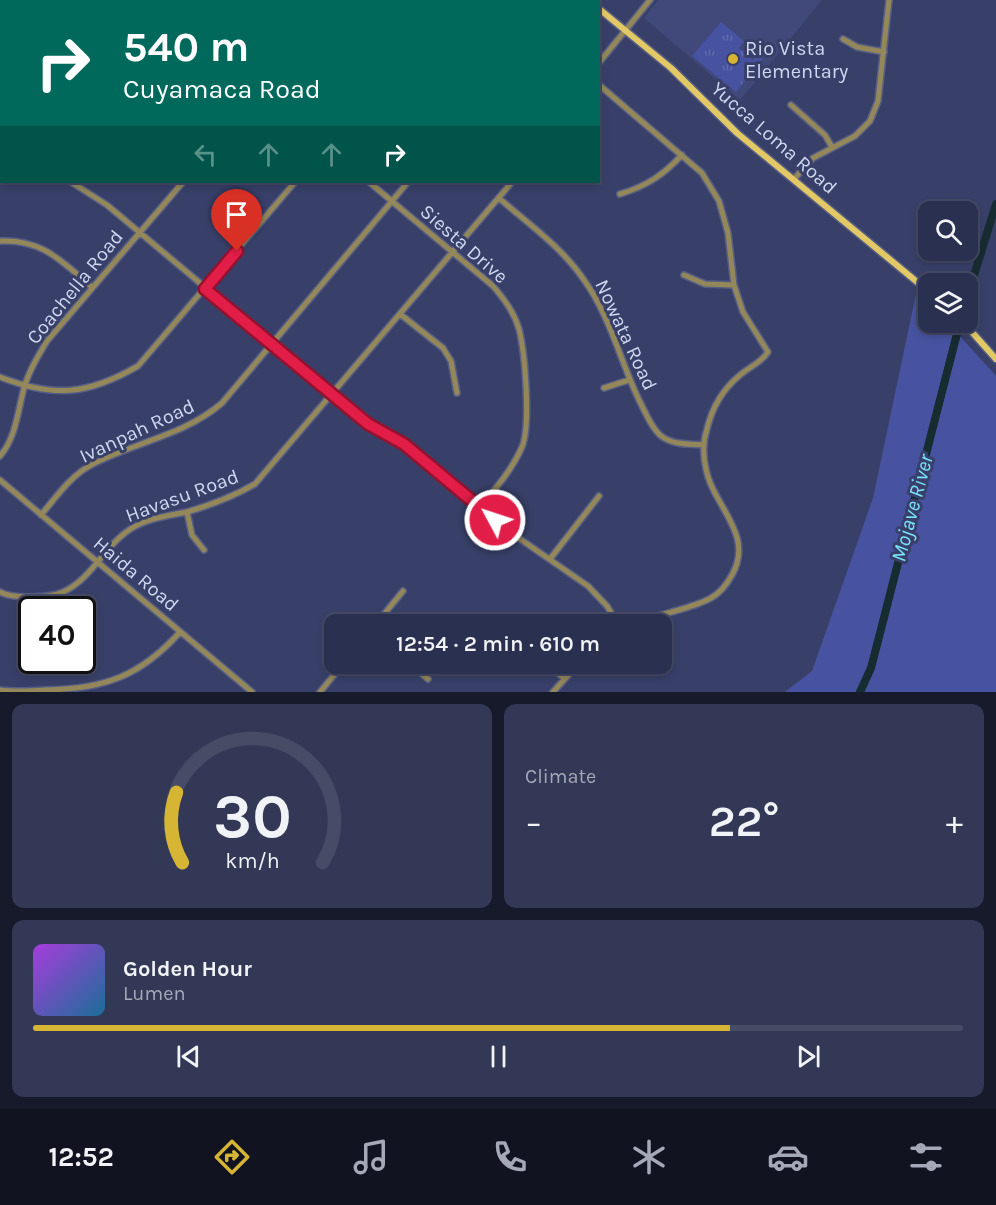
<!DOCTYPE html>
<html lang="en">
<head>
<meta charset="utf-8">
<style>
	body { margin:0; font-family:Karla,sans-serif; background:#323856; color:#f1f3f6; height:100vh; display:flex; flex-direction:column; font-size:22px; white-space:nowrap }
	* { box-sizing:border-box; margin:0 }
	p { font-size:20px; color:#a5a9b7 }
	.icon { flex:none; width:33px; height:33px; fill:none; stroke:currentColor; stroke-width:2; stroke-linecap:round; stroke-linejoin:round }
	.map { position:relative; height:692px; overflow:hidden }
	.panel { display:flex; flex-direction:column; gap:12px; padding:12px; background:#171a2b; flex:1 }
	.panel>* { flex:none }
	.top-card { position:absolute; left:0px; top:0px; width:600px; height:183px; box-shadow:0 3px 9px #0003,0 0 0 2px #464b66; background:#00695c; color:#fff; overflow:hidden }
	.tools { position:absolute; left:918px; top:201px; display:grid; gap:12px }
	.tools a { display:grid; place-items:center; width:60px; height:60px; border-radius:12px; background:#2a304f; box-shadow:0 3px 9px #0003,0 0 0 2px #464b66; font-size:30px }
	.speed { position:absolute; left:18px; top:596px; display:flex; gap:12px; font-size:30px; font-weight:700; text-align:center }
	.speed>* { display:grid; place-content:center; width:78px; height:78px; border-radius:50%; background:#2a304f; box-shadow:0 3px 9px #0003,0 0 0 2px #464b66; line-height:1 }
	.speed .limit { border:3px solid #111; border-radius:9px; background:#fff; color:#111 }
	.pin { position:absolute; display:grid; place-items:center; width:51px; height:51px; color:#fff; margin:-62px -26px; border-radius:50% 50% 50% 0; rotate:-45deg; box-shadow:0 0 6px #0007 }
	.pin .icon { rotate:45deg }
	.me { position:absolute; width:66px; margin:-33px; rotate:310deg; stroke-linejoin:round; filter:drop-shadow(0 0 4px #0008) }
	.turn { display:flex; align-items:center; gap:21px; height:126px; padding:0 24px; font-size:27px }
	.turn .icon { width:78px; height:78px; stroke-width:2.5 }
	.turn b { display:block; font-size:42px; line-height:51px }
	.lanes { display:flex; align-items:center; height:57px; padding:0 24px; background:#0003; justify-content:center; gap:30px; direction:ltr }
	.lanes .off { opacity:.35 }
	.big { font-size:45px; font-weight:600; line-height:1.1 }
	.panel .card { flex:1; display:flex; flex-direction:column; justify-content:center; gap:9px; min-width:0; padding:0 21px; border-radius:12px; background:#323856 }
	.panel .dial { align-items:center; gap:0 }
	.dial svg { height:156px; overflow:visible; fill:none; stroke:#464b66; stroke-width:7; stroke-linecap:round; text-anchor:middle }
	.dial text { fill:#f1f3f6; stroke:none }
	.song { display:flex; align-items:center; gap:18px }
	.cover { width:72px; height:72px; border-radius:9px; background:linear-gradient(135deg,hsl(280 70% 55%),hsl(200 70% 35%)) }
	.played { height:6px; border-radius:3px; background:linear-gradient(90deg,#d6b534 75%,#464b66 75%) }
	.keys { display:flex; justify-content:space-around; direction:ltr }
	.heat { display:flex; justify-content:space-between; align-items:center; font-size:33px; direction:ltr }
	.panel .tiles { flex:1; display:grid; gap:12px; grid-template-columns:1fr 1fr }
	.card:last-child { grid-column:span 2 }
	.trip { position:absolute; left:324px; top:614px; width:348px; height:60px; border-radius:12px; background:#2a304f; box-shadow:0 3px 9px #0003,0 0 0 2px #464b66; font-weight:600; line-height:60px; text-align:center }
	.tabs { display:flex; height:96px; justify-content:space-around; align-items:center; background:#111320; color:#a5a9b7 }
	.tabs .icon { width:42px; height:42px }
	.tabs .on { color:#d6b534 }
	.tabs b { font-size:27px; color:#f1f3f6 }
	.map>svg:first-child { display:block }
	.built { fill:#404979 }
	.grass { fill:url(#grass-tufts) }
	.park { fill:#4753a0 }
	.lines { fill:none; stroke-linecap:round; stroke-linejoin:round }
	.river { stroke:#172c31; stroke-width:8 }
	.minor-casing { stroke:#565e84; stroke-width:8 }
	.major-casing { stroke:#565e84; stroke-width:9 }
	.minor { stroke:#94875a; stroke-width:5 }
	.major { stroke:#e3c866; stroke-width:6 }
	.route-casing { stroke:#92132f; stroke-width:15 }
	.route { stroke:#e11d48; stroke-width:10 }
	.poi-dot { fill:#d6b534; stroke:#384069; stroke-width:2 }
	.labels { text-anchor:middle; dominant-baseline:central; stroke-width:6; stroke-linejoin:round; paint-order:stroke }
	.poi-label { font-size:20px; fill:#cfd6ef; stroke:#384069; text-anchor:start }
	.street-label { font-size:20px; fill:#cfd6ef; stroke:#384069 }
	.water-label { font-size:21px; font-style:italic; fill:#78e3fb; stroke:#384069 }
</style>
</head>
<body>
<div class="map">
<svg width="996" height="692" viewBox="0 0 996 692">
	<defs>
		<pattern id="grass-tufts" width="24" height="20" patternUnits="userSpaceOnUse" patternTransform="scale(1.5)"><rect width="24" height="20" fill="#4753a0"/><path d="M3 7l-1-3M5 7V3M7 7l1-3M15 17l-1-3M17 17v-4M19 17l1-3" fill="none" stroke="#606bae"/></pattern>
	</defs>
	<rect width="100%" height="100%" fill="#384069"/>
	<path class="built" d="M658,0H822L740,100L644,18Z"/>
	<path class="grass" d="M721,22L744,41L739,48L753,60L759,53L764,57L736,92L692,56Z"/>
	<path class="park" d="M916,294L928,305V322L948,323L996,376V692H785L812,671L873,498Z"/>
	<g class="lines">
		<path class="river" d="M968,295L996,204
			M860,692L871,668L960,322"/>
		<g class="minor-casing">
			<path id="minor" d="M137,0L139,2
				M506,0L508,2
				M87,2L89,0
				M235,2L236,0
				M331,2L332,0
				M843,39L857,47L884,52
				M598,64L650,0
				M598,84L702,173L719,201L728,233L734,285L743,312L768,352C761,363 749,367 740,375C723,389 712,408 707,429C703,441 703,456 706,469C713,506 755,534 732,575C727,584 720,593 711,598C689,610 657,614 633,624
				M0,95L2,94
				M791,105L825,135L832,147
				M0,170H2
				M794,179L813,158L855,136L870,121L878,101L889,0
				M71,182L107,205L368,424L404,444L510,532L588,586L607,606L618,624
				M369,182L493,286C504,299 514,312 519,329C525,353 531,425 522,447C512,470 496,488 480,507
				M620,194C647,186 663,175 682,155
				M499,198C528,224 562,247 584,280C610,316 620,360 639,400C645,411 650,426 660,435C671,445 690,444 704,445
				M0,241C43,239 61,261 92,287
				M684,275L705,284L734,285
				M400,314L443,348L451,361L457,393
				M0,377C54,398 88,395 138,366L295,182
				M604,388L629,380
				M0,456C16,438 18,410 24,388C29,371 38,356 47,341L183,182
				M0,480L252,692
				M187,512L192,535L204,550
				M41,515C57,496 71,475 93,464C136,442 185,435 222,403L408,182
				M550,559L599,496
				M0,592C13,599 50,598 63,592C96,577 107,537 142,523C156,517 172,515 187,512C211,505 233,497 255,484L512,182
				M376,624L403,591
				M409,663L428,679
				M546,663L564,678
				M0,690C15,692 31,691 46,690C104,689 141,676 180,632
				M320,692L344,663
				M553,692L579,663"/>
		</g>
		<g class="major-casing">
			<path id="major" d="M589,0L591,2
				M598,8L671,68L737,133L928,291
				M963,322L996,359"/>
		</g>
		<use href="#minor" class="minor"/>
		<use href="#major" class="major"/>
	</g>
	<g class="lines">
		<g class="route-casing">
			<path id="route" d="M237,251L205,289L368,424L404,444L495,520"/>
		</g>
		<use href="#route" class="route"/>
	</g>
	<circle class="poi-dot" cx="733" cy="59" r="6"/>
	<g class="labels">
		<g class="poi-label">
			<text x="745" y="48">Rio Vista<tspan x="745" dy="23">Elementary</tspan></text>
		</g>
		<g class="street-label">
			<text transform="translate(774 138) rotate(41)">Yucca Loma Road</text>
			<text transform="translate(464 244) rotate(41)">Siesta Drive</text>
			<text transform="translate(75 287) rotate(-51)">Coachella Road</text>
			<text transform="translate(626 335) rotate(65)">Nowata Road</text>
			<text transform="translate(137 431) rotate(-25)">Ivanpah Road</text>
			<text transform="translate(182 496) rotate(-20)">Havasu Road</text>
			<text transform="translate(136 574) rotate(40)">Haida Road</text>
		</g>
		<g class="water-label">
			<text transform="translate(912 508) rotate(-75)">Mojave River</text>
		</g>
	</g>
</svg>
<div class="tools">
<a><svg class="icon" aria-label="search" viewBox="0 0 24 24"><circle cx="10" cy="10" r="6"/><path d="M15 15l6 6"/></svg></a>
<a><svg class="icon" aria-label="layers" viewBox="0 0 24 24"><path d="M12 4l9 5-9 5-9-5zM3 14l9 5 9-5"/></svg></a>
</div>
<div class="speed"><div class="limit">40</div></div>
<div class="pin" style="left:237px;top:251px;background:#d93025"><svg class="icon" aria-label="arrive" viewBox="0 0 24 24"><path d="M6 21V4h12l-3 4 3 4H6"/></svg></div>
<svg class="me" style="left:495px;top:520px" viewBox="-20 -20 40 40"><circle r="17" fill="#e11d48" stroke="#fff" stroke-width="3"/><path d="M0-11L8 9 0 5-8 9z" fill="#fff"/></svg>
<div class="trip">12:54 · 2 min · 610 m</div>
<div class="top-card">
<div class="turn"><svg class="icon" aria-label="right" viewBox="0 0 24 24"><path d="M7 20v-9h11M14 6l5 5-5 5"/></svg><div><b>540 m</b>Cuyamaca Road</div></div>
<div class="lanes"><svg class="icon off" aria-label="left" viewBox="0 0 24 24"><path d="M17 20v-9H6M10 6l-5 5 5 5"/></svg><svg class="icon off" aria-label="ahead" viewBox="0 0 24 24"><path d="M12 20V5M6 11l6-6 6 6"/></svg><svg class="icon off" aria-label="ahead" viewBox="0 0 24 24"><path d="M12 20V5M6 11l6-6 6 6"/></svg><svg class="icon" aria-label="right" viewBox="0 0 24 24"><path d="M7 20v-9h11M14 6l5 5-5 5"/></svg></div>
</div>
</div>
<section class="panel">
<div class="tiles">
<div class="card dial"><svg viewBox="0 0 100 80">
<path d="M14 69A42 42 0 1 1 86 69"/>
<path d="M14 69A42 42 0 0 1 11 33" stroke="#d6b534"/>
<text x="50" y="56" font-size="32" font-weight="700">30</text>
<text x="50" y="72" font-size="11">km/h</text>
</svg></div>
<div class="card"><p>Climate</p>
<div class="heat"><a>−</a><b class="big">22°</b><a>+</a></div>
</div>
<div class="card">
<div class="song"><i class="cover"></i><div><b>Golden Hour</b><p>Lumen</p></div></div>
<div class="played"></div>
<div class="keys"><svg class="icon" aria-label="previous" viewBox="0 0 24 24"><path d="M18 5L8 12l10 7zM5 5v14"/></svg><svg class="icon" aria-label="pause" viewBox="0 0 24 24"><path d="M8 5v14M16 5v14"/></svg><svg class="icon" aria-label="next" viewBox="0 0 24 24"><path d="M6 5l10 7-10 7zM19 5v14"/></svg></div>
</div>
</div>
</section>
<nav class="tabs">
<b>12:52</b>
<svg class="icon on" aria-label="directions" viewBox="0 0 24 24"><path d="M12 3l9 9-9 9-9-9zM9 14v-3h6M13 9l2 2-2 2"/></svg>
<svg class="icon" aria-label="music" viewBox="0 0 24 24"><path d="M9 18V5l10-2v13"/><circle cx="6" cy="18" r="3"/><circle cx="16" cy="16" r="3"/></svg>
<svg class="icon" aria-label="phone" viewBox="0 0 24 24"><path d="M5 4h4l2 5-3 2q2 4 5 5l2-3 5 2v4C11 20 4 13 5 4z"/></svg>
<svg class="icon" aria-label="climate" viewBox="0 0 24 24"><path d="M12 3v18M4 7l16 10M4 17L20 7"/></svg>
<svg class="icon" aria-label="car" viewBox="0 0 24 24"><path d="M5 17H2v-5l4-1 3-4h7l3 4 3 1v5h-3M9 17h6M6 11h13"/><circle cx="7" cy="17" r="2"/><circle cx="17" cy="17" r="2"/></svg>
<svg class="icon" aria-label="filters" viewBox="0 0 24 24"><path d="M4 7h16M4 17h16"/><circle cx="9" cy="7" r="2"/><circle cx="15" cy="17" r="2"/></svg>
</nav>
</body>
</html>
